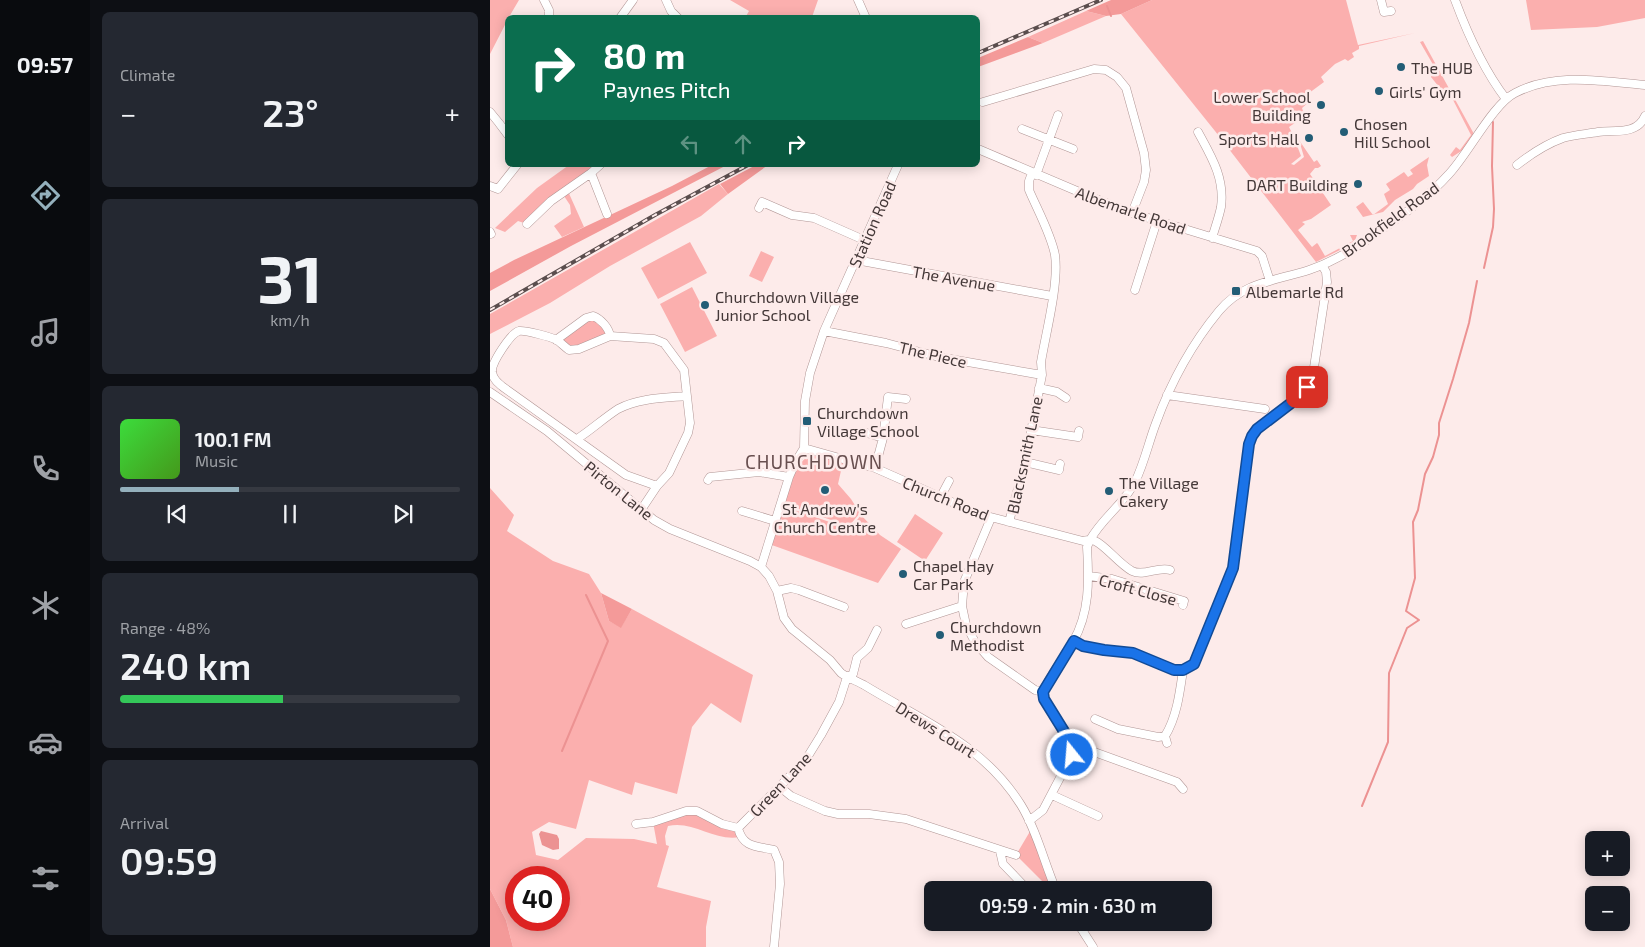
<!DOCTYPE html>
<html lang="en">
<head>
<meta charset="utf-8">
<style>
	body { margin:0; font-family:"Exo 2",sans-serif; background:#242831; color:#f1f3f6; height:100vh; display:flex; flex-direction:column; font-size:19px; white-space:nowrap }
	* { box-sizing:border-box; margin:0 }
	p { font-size:16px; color:#9ea1a6 }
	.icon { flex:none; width:28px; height:28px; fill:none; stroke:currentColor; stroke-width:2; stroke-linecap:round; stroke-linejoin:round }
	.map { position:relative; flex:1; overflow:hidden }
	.details { display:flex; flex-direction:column; gap:12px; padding:12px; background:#0d0f14; width:400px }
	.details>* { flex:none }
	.top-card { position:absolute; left:15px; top:15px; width:475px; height:152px; border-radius:8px; box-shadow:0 2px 12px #0003; background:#0b6e4f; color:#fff; overflow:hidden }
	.buttons { position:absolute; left:1095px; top:831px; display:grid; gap:10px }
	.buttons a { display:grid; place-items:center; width:45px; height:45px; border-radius:8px; background:#171b24; box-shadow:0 2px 12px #0003; font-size:25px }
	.speed { position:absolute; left:15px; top:866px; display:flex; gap:10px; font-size:25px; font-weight:700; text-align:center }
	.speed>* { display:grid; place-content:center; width:65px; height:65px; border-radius:50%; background:#171b24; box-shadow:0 2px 12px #0003; line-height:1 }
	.speed .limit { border:8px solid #d22; background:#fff; color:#111 }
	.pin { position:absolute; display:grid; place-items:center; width:42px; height:42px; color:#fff; margin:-21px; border-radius:10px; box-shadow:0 2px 8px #0006 }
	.me { position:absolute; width:55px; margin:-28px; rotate:343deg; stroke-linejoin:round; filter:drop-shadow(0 0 4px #0008) }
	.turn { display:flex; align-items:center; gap:18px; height:105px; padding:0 15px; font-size:22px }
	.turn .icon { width:65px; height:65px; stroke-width:2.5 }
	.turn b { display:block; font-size:35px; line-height:42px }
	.lanes { display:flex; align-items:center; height:48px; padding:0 15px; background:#0003; justify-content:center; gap:25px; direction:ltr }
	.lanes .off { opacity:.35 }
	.big { font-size:38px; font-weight:600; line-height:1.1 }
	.details .widget { flex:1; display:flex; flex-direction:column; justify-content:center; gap:8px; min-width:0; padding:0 18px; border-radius:8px; background:#242831 }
	.details .dial { align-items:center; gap:0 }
	.dial b { font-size:65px; line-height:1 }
	.song { display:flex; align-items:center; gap:15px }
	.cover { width:60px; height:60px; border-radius:8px; background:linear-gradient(135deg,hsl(120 70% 55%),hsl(100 70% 35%)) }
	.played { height:5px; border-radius:2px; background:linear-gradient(90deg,#94b0bc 35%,#363941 35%) }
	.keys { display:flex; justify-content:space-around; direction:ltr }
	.heat { display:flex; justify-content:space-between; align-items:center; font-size:28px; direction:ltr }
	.charge { height:8px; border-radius:4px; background:linear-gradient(90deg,#34c759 48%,#363941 0) }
	.trip { position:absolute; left:434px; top:881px; width:288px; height:50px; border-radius:8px; background:#171b24; box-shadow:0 2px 12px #0003; font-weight:600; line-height:50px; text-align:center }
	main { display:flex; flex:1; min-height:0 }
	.tabs { display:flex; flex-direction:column; width:90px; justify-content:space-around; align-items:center; background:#090b0e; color:#9ea1a6 }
	.tabs .icon { width:35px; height:35px }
	.tabs .on { color:#94b0bc }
	.tabs b { font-size:22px; color:#f1f3f6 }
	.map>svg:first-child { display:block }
	.green { fill:#fbafae; fill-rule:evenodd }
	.forest { fill:#f49a99 }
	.water { fill:#ec9292 }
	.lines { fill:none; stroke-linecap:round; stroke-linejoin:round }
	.stream { stroke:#ec9292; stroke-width:2 }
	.minor-casing { stroke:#b19695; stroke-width:9 }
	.minor { stroke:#fff; stroke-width:8 }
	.rail-casing { stroke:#5b4e4e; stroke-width:4 }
	.rail { stroke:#fdebea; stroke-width:2; stroke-dasharray:5.5; stroke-linecap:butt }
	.route-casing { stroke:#114b97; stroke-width:12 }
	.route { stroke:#1a73e8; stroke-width:9 }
	.poi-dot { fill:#235d76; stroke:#fdebea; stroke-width:2 }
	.labels { text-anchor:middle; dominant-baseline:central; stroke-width:5; stroke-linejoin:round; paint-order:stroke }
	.poi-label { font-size:16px; fill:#443838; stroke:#fdebea; text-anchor:start }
	.street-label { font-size:16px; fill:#443838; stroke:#fdebea }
	.quarter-label { font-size:19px; letter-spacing:1px; fill:#695050; stroke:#fdebea }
</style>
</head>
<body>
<main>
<nav class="tabs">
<b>09:57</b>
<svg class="icon on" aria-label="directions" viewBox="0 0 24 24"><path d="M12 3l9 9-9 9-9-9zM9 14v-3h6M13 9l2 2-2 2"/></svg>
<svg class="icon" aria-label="music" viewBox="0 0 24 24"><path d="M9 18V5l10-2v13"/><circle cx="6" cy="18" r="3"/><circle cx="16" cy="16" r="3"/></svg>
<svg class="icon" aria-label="phone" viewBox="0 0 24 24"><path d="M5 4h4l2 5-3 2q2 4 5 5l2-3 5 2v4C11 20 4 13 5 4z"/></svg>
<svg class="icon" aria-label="climate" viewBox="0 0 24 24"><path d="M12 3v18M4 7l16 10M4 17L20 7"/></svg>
<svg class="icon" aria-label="car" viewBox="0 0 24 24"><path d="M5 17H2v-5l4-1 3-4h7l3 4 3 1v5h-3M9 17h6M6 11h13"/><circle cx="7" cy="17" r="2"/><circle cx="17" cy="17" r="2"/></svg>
<svg class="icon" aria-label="filters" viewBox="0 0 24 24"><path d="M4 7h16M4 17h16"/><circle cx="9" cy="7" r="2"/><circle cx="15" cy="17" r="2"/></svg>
</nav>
<section class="details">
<div class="widget"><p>Climate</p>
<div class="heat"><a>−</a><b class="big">23°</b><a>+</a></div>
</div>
<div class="widget dial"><b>31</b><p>km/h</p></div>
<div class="widget">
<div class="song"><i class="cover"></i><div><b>100.1 FM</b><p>Music</p></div></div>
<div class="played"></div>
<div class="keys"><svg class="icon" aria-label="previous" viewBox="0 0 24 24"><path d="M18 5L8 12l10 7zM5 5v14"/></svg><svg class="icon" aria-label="pause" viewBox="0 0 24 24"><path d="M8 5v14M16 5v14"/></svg><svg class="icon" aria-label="next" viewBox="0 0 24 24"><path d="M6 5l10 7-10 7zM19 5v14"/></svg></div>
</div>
<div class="widget"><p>Range · 48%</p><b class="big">240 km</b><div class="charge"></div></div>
<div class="widget"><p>Arrival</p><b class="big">09:59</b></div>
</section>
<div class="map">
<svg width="1155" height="947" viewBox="0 0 1155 947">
	<rect width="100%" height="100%" fill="#fdebea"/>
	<path class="green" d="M0,0H29L19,17L18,18L17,21L0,54Z
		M240,0H328L322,17L255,18L259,11Z
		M662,0H856L868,45L925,33L869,46V49L862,53L864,57L858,61L855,59L845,64L831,77L834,82L815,96L819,102L812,108L813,111L807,115L809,120L799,127L803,135L811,156L801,164L804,165L814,157L809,140L824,162L827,160L831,166L828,168H825L820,174L841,205L821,219L812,222L815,224L808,230L822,247L827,243L828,244L835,256L863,241L860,235H867L864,243L826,262L725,131L631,14Z
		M1036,0H1155V18L1107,27L1041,30Z
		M596,11L616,16L553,43L538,37Z
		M933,41L984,134L973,150L962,157L960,155L966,147L970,150L981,135L960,94L958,95L957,97L941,77L945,68L930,42Z
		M939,157L937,165L939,176L927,184L923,189L905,200L893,212L873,217L866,207L873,202L883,215L898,204L894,194L900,190L896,184L914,172L918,177L923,174L920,170Z
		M79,165H110L77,189L94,227L72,237L64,226L81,214L80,205L72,193L37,224L28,221L15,232L5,228L47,188Z
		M229,184L238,194L211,216L120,266L60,303L0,334V314Z
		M200,242L217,273L168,299L151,268Z
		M271,251L284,257L272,282L259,276Z
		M202,287L227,336L195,352L170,304Z
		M103,316L120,336L79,350L66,340Z
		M320,456H328L353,462L348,484L361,499L370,513L359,526L294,504C299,491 306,460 320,456Z
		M0,488L24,515L17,531L63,561L99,574L111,593L119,621L131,627L142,609L263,675L251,723L221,703L202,727L187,794L145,782L142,795L99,780L86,829L59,822L42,832L46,855L68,860L96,838L144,839L167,844L163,822L196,811L248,828L250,837C225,842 203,820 178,826L175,836L176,845L179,846L167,887L221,901L216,927V947H23L16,920L0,889ZM26,878H69V920H26Z
		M293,506L360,529L371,515L390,535L411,549L388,583L279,544Z
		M425,514L453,533L435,561L407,542Z
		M542,828L566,890H561L526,855Z"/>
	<path class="forest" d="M621,0H662L631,14L616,16L596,11Z
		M538,37L553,43L488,67V58Z
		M222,165H237L81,246L0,291V273L24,260L182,186Z
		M266,165H278L238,194L230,184Z
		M111,593L142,609L131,628L119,621Z
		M0,889L16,920L23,947H0Z"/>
	<path class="water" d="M51,831L67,835L69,839V849L63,850L52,845L49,834Z"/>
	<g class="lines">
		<path class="stream" d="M617,6L621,16
			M994,268L1003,227L1004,209L1002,166L1003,122
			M72,751L118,641L96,595
			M872,806L898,742L899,673L917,628L929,620L916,611L925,578L923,522L928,510L935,474L943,457L949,435V423L963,379L979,323L987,281"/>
		<g class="minor-casing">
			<path id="minor" d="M54,0L59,10V18
				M176,0L181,11L188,18
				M368,0L376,18
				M891,0L894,12L901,11
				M965,0C978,35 993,69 1016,99
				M130,18L143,0
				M493,102L604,69L616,70L627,77L636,88L654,153L656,170L654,182L642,213
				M0,112L9,123L18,135
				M532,129L583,149
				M708,132C721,156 735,178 731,207C729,217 725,228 722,238
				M488,149L601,197L642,213L767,251L772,256L780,281
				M1027,165C1041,154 1056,144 1073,138C1084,135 1097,134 1108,132C1125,130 1147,135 1155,116
				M101,173L117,214
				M546,175L568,115
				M0,186L8,189L27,165
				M269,208L272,202L302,215L324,218L374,240
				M37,224L61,201L101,173L110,165
				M0,232L1,234
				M366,260L562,296
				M645,290L667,221
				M334,331L396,343L449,357L552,375
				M66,340L96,318L103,316C111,319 119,328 120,336
				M549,388L567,392L576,398
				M0,392L57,431L164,520L180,529L260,561L271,567L279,576L287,591L294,618L302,629L340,660L351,673C358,678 367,681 374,685C433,721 493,744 531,805C547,831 554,862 566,890
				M677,395L775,409
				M541,430L588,437L589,431
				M377,433L393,438
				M87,439C101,430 114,418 128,409C149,398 174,398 197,396
				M314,448L385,468L489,514L593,541C597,540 601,539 605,541C615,545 629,564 642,571C654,577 668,566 680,570
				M535,462L569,470L570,464
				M385,468L393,438L398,397L416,399
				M218,480L220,477L269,472L299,477
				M450,498L459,481
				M151,510L167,486L179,473L198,433L200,423L194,370L174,343L164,339L120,336L89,349L79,350C75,347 71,343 67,340C61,337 35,330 29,331C21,333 1,363 2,372C3,379 8,383 13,387L136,475L167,486
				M252,511L285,521
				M501,518L474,582L472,606L476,625L485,642L498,657L545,690L553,692
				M519,522L535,462L552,375L551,362C556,332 569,284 565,255C561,234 547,209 539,190V181L542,173
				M271,567L299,477L306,461L314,448L315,401L320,373L334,331L408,165
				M599,576L622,579L694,601L693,605
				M287,591L301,588L309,590L354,607
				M416,624L472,606
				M584,641L593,646L614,650L643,653L684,669L693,670L704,664L743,568L759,445L762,436L767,429C790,412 811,400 823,374L837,282L836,272L832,265
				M357,677L363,674L367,658L378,648L387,630
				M605,719L628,729L668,737L675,736
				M677,743L675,736C687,717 690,691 693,670
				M582,748L596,749L687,782L693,789
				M290,787L301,796L335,811L348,814H379L416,819L526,855
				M562,795L608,816
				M539,821L553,810L582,755L580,741L554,699L553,692C560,674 574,659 583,642C600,612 599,580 597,547L600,540C612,518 634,504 645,482C654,464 659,441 666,423C681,382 701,345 729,311C753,282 785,281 819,270C837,264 854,255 871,244C900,224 936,200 959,174C978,154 1003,104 1025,93C1065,72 1112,81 1155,85
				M146,824L163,822L196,811H207L232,824L248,828
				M248,828L315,761L331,735L349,702L357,677
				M248,828C253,848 267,846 284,850L289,862L290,884L284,947
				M510,851L513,864L538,890
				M643,887L646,890
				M587,922L603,947"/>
		</g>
		<use href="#minor" class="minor"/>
		<g class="rail-casing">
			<path id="rail" d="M488,53L611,0
				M0,310L165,215L258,165"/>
		</g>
		<use href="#rail" class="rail"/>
	</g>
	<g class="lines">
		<g class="route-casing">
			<path id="route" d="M582,755L580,741L554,699L553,692L584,641L593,646L614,650L643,653L684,670H693L704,664L743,568L759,444L762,436L767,429L809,397L817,387"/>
		</g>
		<use href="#route" class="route"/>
	</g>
	<g class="poi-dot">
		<circle cx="911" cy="67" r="5"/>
		<circle cx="889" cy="91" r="5"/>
		<circle cx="831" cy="105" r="5"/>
		<circle cx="854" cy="132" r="5"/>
		<circle cx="819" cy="138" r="5"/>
		<circle cx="868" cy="184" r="5"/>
		<rect x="741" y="286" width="10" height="10" rx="2.5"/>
		<circle cx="215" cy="305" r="5"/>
		<rect x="312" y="416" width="10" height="10" rx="2.5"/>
		<circle cx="335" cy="490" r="5"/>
		<circle cx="619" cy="491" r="5"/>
		<circle cx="413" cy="574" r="5"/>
		<circle cx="450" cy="635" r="5"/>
	</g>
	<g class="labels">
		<g class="poi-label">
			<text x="921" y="67">The HUB</text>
			<text x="899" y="91">Girls' Gym</text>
			<text x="821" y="96" text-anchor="end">Lower School<tspan x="821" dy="18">Building</tspan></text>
			<text x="864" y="123">Chosen<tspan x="864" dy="18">Hill School</tspan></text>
			<text x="809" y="138" text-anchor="end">Sports Hall</text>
			<text x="858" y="184" text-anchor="end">DART Building</text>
			<text x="756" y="291">Albemarle Rd</text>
			<text x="225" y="296">Churchdown Village<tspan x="225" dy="18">Junior School</tspan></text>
			<text x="327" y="412">Churchdown<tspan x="327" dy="18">Village School</tspan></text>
			<text x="629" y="482">The Village<tspan x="629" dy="18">Cakery</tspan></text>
			<text x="335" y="508" text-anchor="middle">St Andrew's<tspan x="335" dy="18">Church Centre</tspan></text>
			<text x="423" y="565">Chapel Hay<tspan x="423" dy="18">Car Park</tspan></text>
			<text x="460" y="626">Churchdown<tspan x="460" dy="18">Methodist</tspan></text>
		</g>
		<g class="street-label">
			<text transform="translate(641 210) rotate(19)">Albemarle Road</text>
			<text transform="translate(900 219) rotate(-36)">Brookfield Road</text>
			<text transform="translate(382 224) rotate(-66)">Station Road</text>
			<text transform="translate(464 278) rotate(10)">The Avenue</text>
			<text transform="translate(443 354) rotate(13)">The Piece</text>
			<text transform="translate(534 455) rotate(-78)">Blacksmith Lane</text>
			<text transform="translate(129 490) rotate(39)">Pirton Lane</text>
			<text transform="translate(456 498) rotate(22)">Church Road</text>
			<text transform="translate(648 589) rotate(15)">Croft Close</text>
			<text transform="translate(446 729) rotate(32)">Drews Court</text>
			<text transform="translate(290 784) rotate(-47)">Green Lane</text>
		</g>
		<g class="quarter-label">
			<text x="324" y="461">CHURCHDOWN</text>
		</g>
	</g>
</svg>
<div class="buttons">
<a>+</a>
<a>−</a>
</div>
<div class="speed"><div class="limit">40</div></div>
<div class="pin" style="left:817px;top:387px;background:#d93025"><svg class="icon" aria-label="arrive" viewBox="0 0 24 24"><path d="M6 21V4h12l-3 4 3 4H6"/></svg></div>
<svg class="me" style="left:582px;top:755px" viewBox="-20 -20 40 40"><circle r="17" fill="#1a73e8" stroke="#fff" stroke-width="3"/><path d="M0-11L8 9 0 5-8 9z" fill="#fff"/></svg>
<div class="trip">09:59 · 2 min · 630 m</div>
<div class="top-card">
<div class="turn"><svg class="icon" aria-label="right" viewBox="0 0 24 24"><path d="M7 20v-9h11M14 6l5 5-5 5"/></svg><div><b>80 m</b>Paynes Pitch</div></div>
<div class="lanes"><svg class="icon off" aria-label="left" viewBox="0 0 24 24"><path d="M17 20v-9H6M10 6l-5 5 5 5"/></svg><svg class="icon off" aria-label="ahead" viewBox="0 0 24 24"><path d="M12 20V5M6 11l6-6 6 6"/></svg><svg class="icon" aria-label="right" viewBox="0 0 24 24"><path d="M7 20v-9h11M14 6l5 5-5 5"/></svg></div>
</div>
</div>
</main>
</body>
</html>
